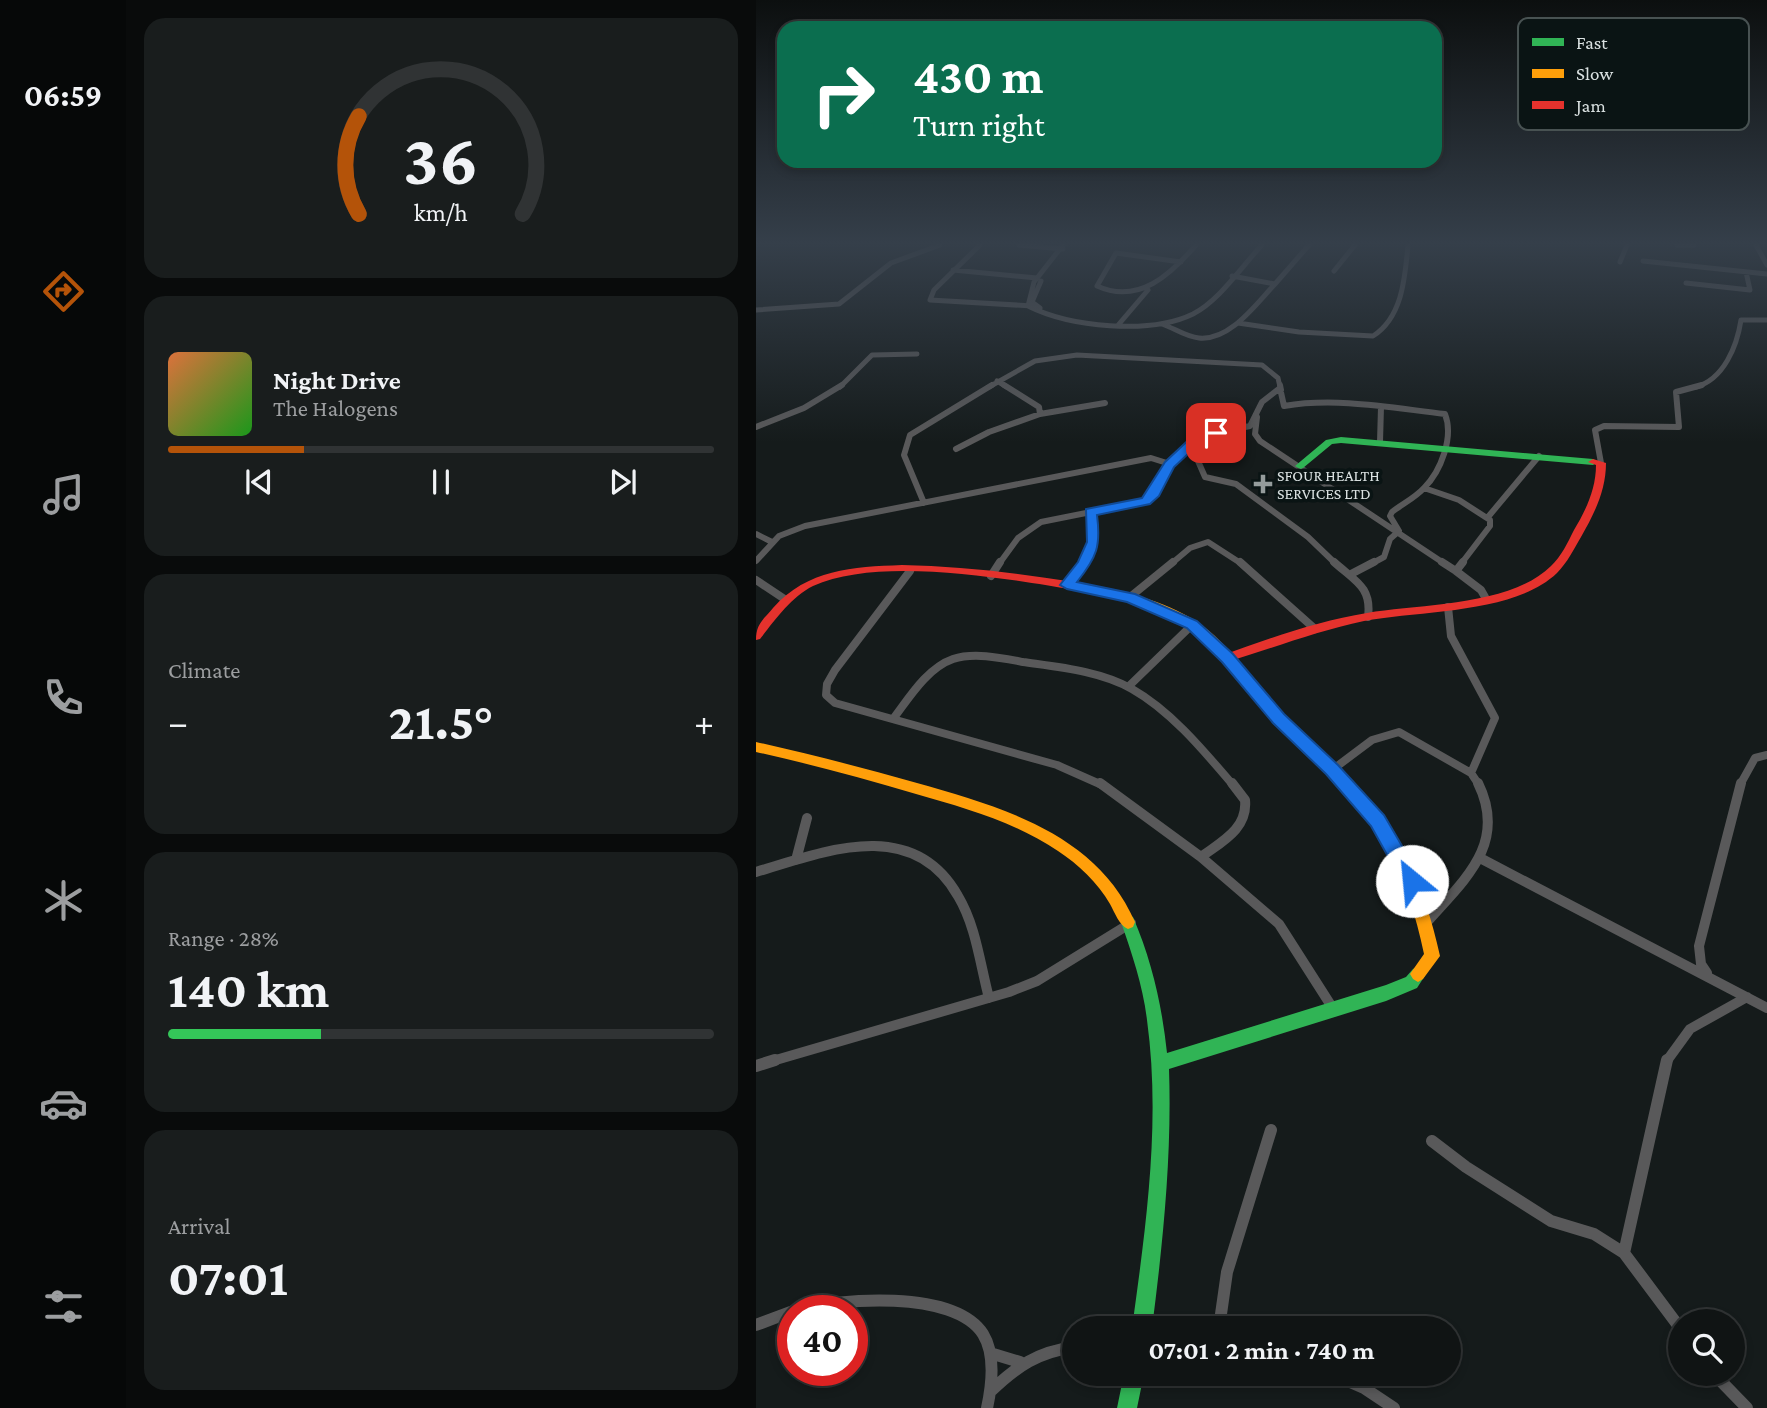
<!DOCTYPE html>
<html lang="en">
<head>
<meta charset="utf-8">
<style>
	body { margin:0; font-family:"Crimson Pro",serif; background:#191d1d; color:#f1f3f6; height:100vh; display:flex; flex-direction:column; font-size:26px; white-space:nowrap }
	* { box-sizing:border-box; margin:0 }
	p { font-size:23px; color:#9c9ea0 }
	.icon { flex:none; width:38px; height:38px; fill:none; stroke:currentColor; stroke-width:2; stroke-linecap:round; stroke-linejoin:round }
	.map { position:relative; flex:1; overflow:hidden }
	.sheet { display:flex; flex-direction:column; gap:18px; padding:18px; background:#090b0b; width:630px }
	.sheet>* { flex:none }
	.top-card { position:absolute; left:21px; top:21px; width:665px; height:147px; border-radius:21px; box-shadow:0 4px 10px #0003,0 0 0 2px #303334; background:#0b6e4f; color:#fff; overflow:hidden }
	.fabs { position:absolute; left:912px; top:1309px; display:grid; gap:14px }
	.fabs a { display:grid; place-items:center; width:77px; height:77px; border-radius:50%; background:#101414; box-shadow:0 4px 10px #0003,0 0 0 2px #303334; font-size:35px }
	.speed { position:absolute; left:21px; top:1295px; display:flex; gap:14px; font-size:35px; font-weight:700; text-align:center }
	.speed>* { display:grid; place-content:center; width:91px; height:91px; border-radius:50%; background:#101414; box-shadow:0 4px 10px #0003,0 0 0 2px #303334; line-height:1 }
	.speed .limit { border:10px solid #d22; background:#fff; color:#111 }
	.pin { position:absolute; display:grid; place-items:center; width:60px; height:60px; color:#fff; margin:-30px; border-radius:14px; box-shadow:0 4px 10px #0006 }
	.me { position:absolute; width:77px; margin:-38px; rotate:332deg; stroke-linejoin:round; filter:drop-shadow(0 0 5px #0008) }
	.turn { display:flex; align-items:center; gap:24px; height:147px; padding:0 21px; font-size:32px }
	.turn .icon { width:91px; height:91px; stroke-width:2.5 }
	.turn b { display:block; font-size:49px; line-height:60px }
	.big { font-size:52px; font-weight:700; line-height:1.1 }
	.sheet .card { flex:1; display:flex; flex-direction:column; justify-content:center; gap:10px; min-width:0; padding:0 24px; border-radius:21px; background:#191d1d }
	.sheet .dial { align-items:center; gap:0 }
	.dial svg { height:182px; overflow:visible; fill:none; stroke:#303334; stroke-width:7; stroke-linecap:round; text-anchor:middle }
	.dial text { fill:#f1f3f6; stroke:none }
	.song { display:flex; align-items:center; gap:21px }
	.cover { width:84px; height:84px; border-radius:10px; background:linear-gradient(135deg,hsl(20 70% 55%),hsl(120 70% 35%)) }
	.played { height:7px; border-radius:4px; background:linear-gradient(90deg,#b45309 25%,#303334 25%) }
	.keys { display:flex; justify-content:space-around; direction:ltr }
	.heat { display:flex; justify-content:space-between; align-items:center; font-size:38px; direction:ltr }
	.charge { height:10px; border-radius:5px; background:linear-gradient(90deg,#34c759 28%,#303334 0) }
	.trip { position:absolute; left:306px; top:1316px; width:399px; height:70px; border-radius:35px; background:#101414; box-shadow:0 4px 10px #0003,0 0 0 2px #303334; font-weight:700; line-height:70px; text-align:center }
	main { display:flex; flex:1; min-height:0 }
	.tabs { display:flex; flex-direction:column; width:126px; justify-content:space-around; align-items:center; background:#060808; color:#9c9ea0 }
	.tabs .icon { width:49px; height:49px }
	.tabs .on { color:#b45309 }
	.tabs b { font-size:32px; color:#f1f3f6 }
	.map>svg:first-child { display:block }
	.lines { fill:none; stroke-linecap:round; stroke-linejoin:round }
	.street-far4 { stroke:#59595a; stroke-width:5 }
	.street-far3 { stroke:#59595a; stroke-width:6 }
	.street-far2 { stroke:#59595a; stroke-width:8 }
	.street-far1 { stroke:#59595a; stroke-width:10 }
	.street { stroke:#59595a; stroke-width:12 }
	.fast { fill:#30b455; fill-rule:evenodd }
	.slow { fill:#ff9f0a; fill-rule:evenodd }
	.jam { fill:#e5322d; fill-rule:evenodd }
	.route { fill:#1a73e8; stroke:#114b97; stroke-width:2 }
	.poi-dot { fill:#959c9c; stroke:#0a1414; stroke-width:2.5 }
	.labels { text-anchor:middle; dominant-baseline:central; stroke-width:7; stroke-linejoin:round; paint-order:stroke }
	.far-poi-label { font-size:16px; fill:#dae1e1; stroke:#0a1414; text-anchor:start }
	.key { fill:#0a1414; stroke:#485252; stroke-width:2 }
	.key-label { font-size:19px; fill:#dae1e1 }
</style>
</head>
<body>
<main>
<nav class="tabs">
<b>06:59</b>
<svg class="icon on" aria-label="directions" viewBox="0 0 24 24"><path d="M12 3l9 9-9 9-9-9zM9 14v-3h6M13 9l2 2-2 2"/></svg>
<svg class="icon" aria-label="music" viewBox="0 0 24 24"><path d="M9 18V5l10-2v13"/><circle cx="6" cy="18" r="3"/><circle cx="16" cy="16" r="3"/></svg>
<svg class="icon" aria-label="phone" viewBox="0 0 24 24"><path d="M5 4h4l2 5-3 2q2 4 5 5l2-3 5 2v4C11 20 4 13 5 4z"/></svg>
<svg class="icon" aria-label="climate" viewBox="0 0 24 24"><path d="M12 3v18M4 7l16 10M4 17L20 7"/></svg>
<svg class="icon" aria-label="car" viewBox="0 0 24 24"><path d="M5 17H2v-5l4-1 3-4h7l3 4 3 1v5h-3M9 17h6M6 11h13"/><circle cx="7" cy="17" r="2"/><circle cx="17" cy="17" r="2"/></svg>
<svg class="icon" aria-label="filters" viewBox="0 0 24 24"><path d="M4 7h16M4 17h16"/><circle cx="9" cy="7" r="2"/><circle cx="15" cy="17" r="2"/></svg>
</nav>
<section class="sheet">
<div class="card dial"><svg viewBox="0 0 100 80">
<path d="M14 69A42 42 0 1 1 86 69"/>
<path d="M14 69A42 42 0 0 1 14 26" stroke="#b45309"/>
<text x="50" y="56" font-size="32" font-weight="700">36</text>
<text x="50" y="72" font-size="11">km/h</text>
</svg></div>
<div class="card">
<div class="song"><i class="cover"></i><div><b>Night Drive</b><p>The Halogens</p></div></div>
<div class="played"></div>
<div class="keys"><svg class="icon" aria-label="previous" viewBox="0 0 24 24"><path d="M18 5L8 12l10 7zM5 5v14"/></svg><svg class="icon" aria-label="pause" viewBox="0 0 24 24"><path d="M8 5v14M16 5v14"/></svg><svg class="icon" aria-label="next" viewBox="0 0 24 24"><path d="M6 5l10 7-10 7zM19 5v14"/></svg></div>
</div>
<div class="card"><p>Climate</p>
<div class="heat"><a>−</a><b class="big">21.5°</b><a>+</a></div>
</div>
<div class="card"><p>Range · 28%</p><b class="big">140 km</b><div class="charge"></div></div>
<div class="card"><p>Arrival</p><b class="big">07:01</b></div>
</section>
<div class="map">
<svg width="1011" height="1408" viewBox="0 0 1011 1408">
	<rect width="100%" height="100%" fill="#151b1b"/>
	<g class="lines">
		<path class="street-far4" d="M224,245L178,290L174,300L277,306
			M263,245L307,249
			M307,245L278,282L272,306C314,327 394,335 437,314C464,300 485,267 506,245
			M921,245H938
			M1000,245L1011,265
			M887,261L1011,274
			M425,262L360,253L341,286C383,305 415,274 440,245
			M864,262L871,245
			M197,270L281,278
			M578,271L599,245
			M930,283L994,290L990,272
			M519,284L553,245
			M284,308L276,302L285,281
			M0,310L83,304L135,263L184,245
			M482,323L543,332L617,336C647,317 649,276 652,245
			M363,324L392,290
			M406,324C418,328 430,337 443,338C474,341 500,304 519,284L476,276
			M241,381L251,387
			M84,387L116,355L161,354
			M233,387L279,361L321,355L506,365L522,378L524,387
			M940,387C968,379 981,346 985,320H1011"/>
		<path class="street-far3" d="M524,385L525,390
			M284,414L349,403
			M501,417L499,434L504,441L689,564
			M0,427L48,408L86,385
			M444,436L442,461L449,477L480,484L552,537L580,564
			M624,442L625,407
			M200,449L233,432L284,414L283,407L248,385
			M845,463L839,430L848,426L923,427L920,392L946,385
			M414,464L444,436L494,426L506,402L524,388L528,406C581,397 636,408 689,414C698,437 685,471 668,488C659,498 646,504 636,512L634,516L643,531L634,539L628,557L615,564
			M668,488L703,500L734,520V526L705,564
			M168,503L148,455L154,435L236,385
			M732,517L783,456
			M0,534L16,542
			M0,561L23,536L49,526L395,458L414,464L397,496L390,501L285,522L262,538L243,564
			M327,564L335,543L334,512
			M415,564L434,548L452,542L486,564"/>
		<path class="street-far2" d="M484,562L559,629
			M578,562C599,581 616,587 612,617
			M686,562L700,571
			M707,562L700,571L725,590L729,597
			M154,571L79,670L71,684L70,695L79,703L301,765L346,785
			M595,574L618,562
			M235,576L244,562
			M0,580L30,600
			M311,585L328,562
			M374,597L417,562
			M692,607L695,636L739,718L715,773
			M373,686L436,625
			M137,719C153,698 171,668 197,659C218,652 246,658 267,662C302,667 345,671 376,689C415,711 448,751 477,785
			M576,770L616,740L643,732L715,773L723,785
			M984,785L999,758L1011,755"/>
		<path class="street-far1" d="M344,783L445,857L523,924L576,1007
			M445,857C465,842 492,829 489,800L476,783
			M724,858L1011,1008
			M40,860L51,818
			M0,872C69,851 157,816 202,896C220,926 224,964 233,998
			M671,922C708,880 752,844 722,783
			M951,973L945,964L943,946L985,783
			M13,1062L253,992L281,981L375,923
			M910,1062L934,1029L991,997"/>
		<path class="street" d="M0,1066L19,1060
			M676,1141L710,1167L795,1221L838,1234L868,1253L924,1328
			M868,1253L911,1060
			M38,1311C82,1298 198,1289 227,1334C240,1355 236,1385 231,1408
			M0,1325L37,1311
			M463,1328L471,1272L515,1130
			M234,1353L264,1362
			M576,1374L608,1388L638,1408
			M958,1374L991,1408
			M235,1391C261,1366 282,1352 318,1347"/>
		<path class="fast" d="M585,437L837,459L842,462L837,465L585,443L576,444L547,468L544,469L539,466L570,440Z
			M372,915L377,917C396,961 406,1006 411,1053L630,985L650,977L657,969L662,966L667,969L670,974L661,988L630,1001L413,1069C416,1156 407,1242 396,1328H376C390,1226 405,1122 391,1020C387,986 376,954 365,922L367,917Z
			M368,1374H388L381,1408H361Z"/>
		<path class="slow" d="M318,582C358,589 399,597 435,618C472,640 495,680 523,711C544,735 570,755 592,778C642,831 669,885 684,956L667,979L662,982L657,979L654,974L668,954C652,873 622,826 565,767C549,751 531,736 515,719C488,688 465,649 430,626C394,603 354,599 314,589L313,586L314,583Z
			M0,742C54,754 108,768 161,783C246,807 341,834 379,922L377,927L372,929C363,925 359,913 354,904C342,883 322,864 302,851C259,822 209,808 160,794C107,778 54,764 0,752Z"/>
		<path class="jam" d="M837,459L850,463C850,491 838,514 825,537C818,549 811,563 801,573C758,614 665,610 608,621C561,631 517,648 471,662L465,658L467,655C514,638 562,621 611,613C664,604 755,606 795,566C805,557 812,542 818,530C830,510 840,489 840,465L832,462Z
			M146,565C204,566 261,573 318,582L323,586L318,590C248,578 122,556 57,586C35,597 19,620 4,639L0,640C0,624 7,620 17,608C52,569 96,567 146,565Z"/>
	</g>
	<linearGradient id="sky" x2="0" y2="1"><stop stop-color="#0c0f0f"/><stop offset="0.55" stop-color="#353f4a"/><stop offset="1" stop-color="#353f4a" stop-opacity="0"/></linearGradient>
	<rect width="1011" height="442" fill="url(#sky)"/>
	<path class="route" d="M460,429L465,433L464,435L448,439L418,467L403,496L394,504L341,515C345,546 341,557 321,582L379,594L441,621L477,654L528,714L582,765L628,815L663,875L665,881L663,887L656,890L649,887L615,826L570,774L517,723L466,662L431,628L371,602L311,589L304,585L322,562L331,542L330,509L386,498L409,462L440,433Z"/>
	<path class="poi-dot" d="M503.5 473.5h7v7h7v7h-7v7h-7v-7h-7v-7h7z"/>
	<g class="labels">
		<g class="far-poi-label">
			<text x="521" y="475">SFOUR HEALTH<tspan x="521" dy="18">SERVICES LTD</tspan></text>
		</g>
	</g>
	<rect x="762" y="18" width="231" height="112" rx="10" class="key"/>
	<rect x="776" y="38" width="32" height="8" fill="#30b455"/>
	<rect x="776" y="69" width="32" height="9" fill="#ff9f0a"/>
	<rect x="776" y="101" width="32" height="8" fill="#e5322d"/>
	<g class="key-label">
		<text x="820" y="49">Fast</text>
		<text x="820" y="80">Slow</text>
		<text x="820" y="112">Jam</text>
	</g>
</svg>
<div class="fabs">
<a><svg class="icon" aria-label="search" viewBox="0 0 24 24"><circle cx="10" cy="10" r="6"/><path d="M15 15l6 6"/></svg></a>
</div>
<div class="speed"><div class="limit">40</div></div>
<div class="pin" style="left:460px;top:433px;background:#d93025"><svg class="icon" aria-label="arrive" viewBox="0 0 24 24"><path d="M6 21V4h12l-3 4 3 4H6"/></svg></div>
<svg class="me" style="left:656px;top:881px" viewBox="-20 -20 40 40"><circle r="19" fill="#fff"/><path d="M0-13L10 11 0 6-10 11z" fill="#1a73e8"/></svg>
<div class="trip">07:01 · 2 min · 740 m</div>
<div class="top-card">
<div class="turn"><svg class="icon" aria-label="right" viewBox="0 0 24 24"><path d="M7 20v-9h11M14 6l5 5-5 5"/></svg><div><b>430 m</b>Turn right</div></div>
</div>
</div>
</main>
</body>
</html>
